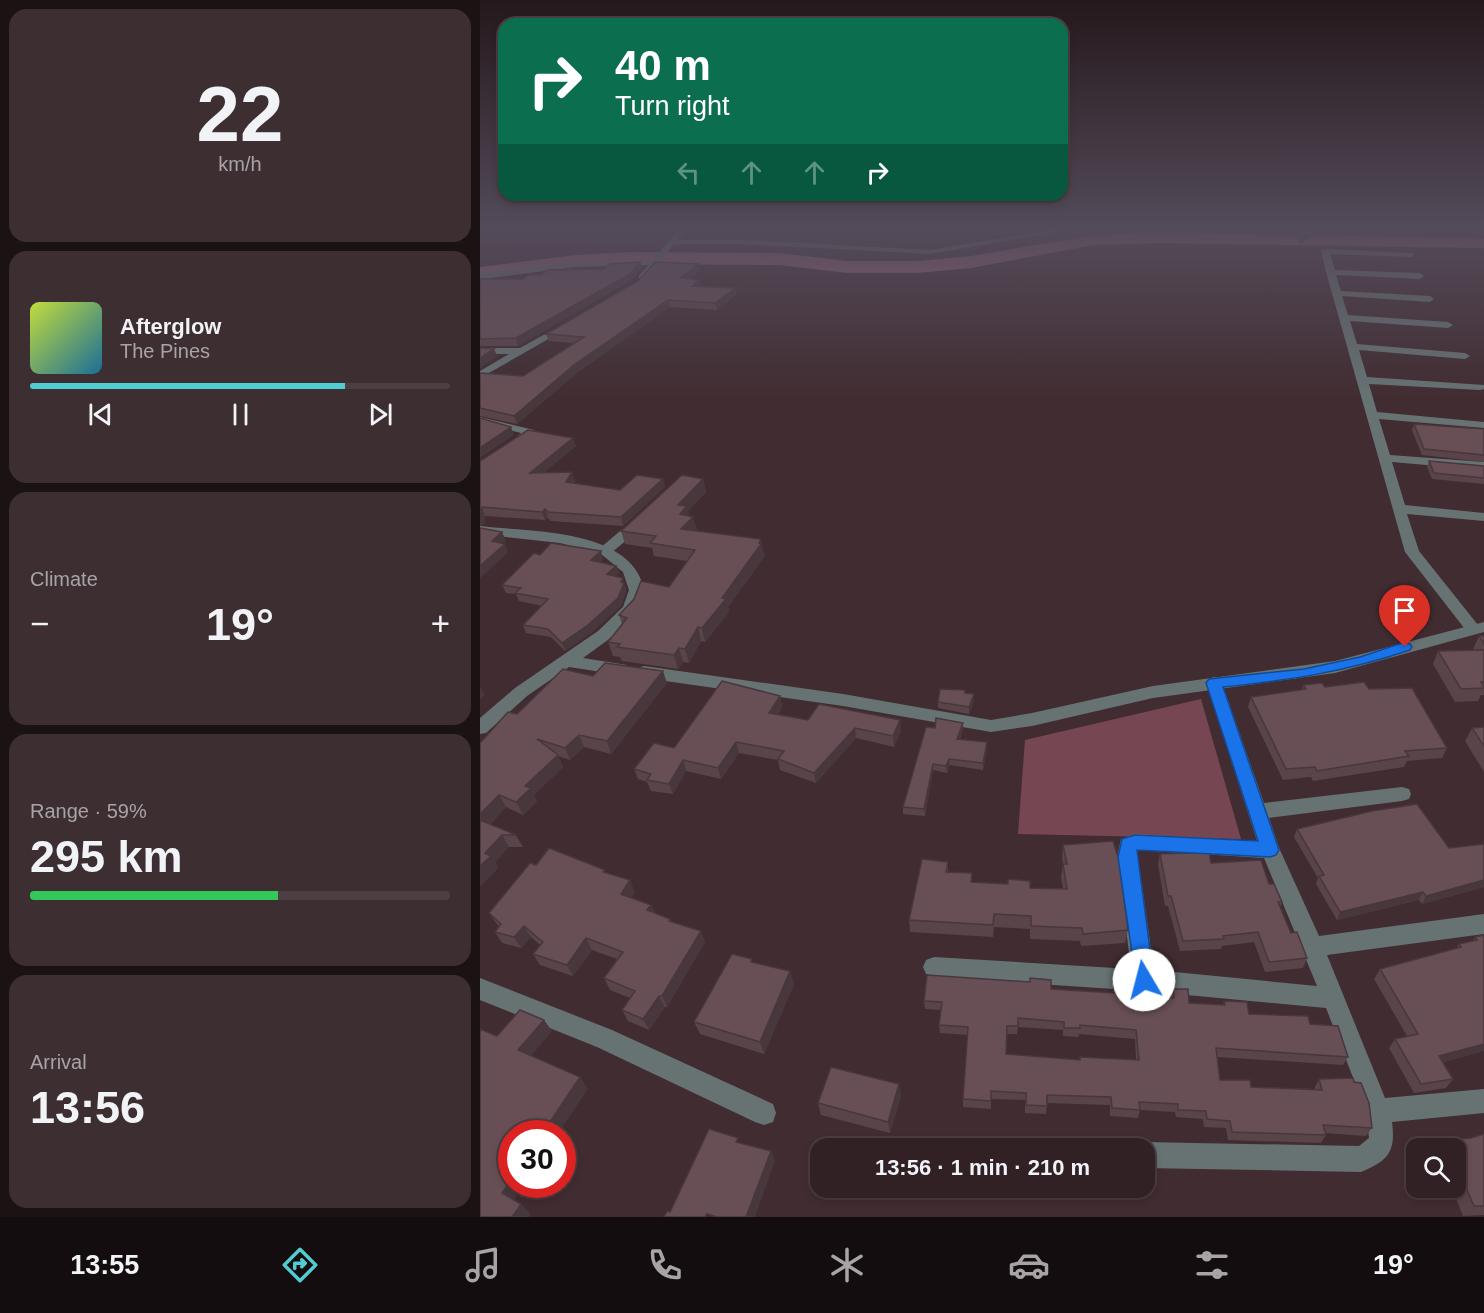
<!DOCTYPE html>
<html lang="en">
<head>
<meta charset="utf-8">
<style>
	body { margin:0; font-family:Arial,sans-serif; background:#3d2e32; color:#f1f3f6; height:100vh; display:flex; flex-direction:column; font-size:22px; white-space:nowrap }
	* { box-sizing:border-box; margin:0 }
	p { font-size:20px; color:#a8a3a7 }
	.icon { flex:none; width:33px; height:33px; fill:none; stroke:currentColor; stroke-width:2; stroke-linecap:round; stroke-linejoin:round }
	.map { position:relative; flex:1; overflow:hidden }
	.details { display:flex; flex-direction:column; gap:9px; padding:9px; background:#1b1214; width:480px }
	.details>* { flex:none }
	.guide { position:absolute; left:18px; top:18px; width:570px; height:183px; border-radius:18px; box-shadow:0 3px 9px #0003,0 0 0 2px #4c3e42; background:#0b6e4f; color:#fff; overflow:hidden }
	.controls { position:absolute; left:926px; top:1138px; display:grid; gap:12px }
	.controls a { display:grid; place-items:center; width:60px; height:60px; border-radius:12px; background:#312125; box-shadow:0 3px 9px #0003,0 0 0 2px #4c3e42; font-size:30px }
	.speed { position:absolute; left:18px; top:1120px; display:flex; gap:12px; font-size:30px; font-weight:700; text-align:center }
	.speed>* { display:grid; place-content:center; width:78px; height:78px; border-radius:50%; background:#312125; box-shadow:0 3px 9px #0003,0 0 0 2px #4c3e42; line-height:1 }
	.speed .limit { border:9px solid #d22; background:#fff; color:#111 }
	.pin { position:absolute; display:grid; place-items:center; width:51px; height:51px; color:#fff; margin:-62px -26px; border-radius:50% 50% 50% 0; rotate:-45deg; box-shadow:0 0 6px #0007 }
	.pin .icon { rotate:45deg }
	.me { position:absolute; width:66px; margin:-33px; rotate:352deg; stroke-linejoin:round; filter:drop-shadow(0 0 4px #0008) }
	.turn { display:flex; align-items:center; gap:21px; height:126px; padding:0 18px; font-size:27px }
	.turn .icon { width:78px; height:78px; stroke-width:2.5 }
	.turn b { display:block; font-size:42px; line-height:51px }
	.lanes { display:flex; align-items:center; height:57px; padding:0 18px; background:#0003; justify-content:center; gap:30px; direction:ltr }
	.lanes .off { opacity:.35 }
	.big { font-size:45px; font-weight:700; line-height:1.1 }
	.details .widget { flex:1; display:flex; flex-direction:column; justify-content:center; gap:9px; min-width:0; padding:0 21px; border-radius:18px; background:#3d2e32 }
	.details .dial { align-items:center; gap:0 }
	.dial b { font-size:78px; line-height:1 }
	.song { display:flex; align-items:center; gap:18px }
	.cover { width:72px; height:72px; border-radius:9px; background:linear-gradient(135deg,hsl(70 70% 55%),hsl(200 70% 35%)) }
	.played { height:6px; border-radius:3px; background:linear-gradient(90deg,#51ccd1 75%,#4c3e42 75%) }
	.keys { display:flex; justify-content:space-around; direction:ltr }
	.heat { display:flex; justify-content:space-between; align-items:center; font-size:33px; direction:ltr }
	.charge { height:9px; border-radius:4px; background:linear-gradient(90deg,#34c759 59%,#4c3e42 0) }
	.trip { position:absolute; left:330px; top:1138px; width:345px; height:60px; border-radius:18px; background:#312125; box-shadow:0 3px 9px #0003,0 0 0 2px #4c3e42; font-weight:700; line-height:60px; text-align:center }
	.menu { display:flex; height:96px; justify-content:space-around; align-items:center; background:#140d0f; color:#a8a3a7 }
	.menu .icon { width:42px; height:42px }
	.menu .on { color:#51ccd1 }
	.menu b { font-size:27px; color:#f1f3f6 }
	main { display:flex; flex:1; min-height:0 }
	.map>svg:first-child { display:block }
	.green { fill:#774653 }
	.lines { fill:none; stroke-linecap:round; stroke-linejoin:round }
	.river { fill:#9d6573; fill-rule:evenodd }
	.minor { fill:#677373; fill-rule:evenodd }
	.tertiary { fill:#677373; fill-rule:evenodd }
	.wall { fill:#594449; fill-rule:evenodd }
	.shaded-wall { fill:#48373c }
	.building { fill:#674f55; stroke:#48373c; stroke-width:1.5; fill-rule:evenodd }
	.route { fill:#1a73e8; stroke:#114b97; stroke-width:1.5 }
</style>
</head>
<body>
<main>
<section class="details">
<div class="widget dial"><b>22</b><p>km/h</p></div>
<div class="widget">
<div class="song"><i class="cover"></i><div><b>Afterglow</b><p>The Pines</p></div></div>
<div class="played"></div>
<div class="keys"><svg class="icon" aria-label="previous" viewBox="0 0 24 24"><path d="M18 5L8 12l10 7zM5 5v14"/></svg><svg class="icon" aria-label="pause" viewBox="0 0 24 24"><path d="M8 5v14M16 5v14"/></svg><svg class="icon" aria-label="next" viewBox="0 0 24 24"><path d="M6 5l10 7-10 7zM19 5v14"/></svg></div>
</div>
<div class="widget"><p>Climate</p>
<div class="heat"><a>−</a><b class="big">19°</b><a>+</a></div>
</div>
<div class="widget"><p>Range · 59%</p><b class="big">295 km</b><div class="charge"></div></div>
<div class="widget"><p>Arrival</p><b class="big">13:56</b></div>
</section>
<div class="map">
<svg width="1004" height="1217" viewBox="0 0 1004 1217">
	<rect width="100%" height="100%" fill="#412c31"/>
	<path class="green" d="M721,699L761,839L538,834L545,740Z"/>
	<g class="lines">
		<path class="river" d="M679,233L1004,238V248L679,243L614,245L491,268L438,273H368L299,265L151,264L95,267L0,279V267L95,255L151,252L299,253L368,261H438L491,256L614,235Z"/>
		<path class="minor" d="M199,229H207L198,240H263L450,250L577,229H593L450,254L263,244H194L165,280H159V276Z
			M845,249L933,253V257H930L850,254L855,270L940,273L944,276L940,279L856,275L861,291L950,296L954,299L950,302L862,296L868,315L968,322L973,325L968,328L870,321L877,344L985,353L990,356L985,359L879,350L887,377L1004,385V389L1000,390L889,384L897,412L1004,422V428L899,419L910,455L1004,462V470L912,462L925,505L1004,513V521L927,514L939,551L998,625L1001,629L998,633H988L925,552L846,272L841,251Z
			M165,261H168V265L93,267L0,279V273L93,263Z
			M83,324L88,327L86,329L0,378V371L29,354H0V348H40Z
			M0,417L54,430L56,432L42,443H34V439L41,433L0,423Z
			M157,520L162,521L164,524L162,527L130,554H120L118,551L120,548L152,521Z
			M734,677L740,679L742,683L784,803L922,787L929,789L931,794L929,799L922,801L789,818L800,850L839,936L1004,914V934L847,955L905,1098L1004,1089V1113L912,1122C916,1152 908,1161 881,1172L664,1168V1149H654L655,1146L664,1142L879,1146L889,1138L886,1111L846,1008L664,991L454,977L446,974L443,967L446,960L454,957L651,969L637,857L641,839L655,834L777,841L726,683L728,679ZM657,850L784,858L837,986L674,970Z
			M0,978L132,1030L293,1104L296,1113L293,1122L284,1125L275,1122L117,1047L0,1000Z"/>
		<path class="tertiary" d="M0,526C48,532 153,528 164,590C161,620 125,642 103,658L147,665L149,669L147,673L141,675L89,667L47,696L6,733L0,734V718L35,688L118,631L143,607L149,590L143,572L121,554L80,543L0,534Z
			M1004,622V632L855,673L673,698L552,726L511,732L363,706L164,678L158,676L156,672L158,668L164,666L363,694L511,720L552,713L673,686L855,661Z"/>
	</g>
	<path class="wall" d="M812,229H830L832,233L831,237L820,243Z
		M218,264L220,270L209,279L219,280L221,286L255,288L256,295L237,310L190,307L98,372L37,424L0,416V373L43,376L94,343L69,341L66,334Z
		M162,268L152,280L38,346H0V279H43L61,275Z
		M934,424L1004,429V462L942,455L932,430Z
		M96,446L63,473L95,481L94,483L140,490L183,479L185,487L143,526L71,521L68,518L65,520L5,516L4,524L0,525V461Z
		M949,461L1004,466V484L952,479L947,467Z
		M223,479L226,492L208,511L209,516L217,530L284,553V557L248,607L249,612L225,642L221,641L209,663L203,662L198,669L142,661L140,657L133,656L128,642L142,624L139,615L189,587L207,561L174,556L172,548L145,544L141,531Z
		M60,555L123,559L120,562L136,566L139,573L136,576L145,586L146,591L141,606L111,633L85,651L71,637L46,633L43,625L62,606L39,601L36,594L26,593L22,585Z
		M999,636H1004V695H1001L998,701L975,702L953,664L958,651H994L993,649Z
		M113,676L187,683L131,754L104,747L90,760L78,756L83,767L54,795L57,801L43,815L26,807L10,824L36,835L43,847H29L15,862L18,868L0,886V743L37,714Z
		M823,685L845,687L889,689L967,748L962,758L927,761L924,767L833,781L831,777L803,780L768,707L771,697L822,690Z
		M494,694V701L489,714L458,708V702Z
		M300,696L302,707L298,714L328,720L421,731L414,747L376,738L336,783L300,770L298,760L259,753L241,779L206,771L193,794L171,791L167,782L158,779L154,769Z
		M446,727L483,729L480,739L507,749L503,770L470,765L467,773L453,770L445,816L423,814V807Z
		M1004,727V772L985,741L992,728Z
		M817,829L969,848L1004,844V887L942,904L939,900L857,920L836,884L838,878L814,837Z
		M583,845L648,930L645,943L601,946L600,941L550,939V929L514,927L513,937L430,932L429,920L468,862V872L492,873V882L550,888L583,889L581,877L583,864L582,858Z
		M680,854L731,863L789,884L802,902L800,907L811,933L827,958L823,968L785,972L774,942L742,946L741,949L700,951L688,906H685L678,864Z
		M56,865L126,873L155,892L151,897L171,905L175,913L190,919L192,922L221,931L225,942L187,1007H185L169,1030L148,1021L142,1010L150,998L130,990L124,978L137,959L112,950L93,976L60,965L53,954L60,945L51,937L41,948L22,943L15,932L19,927L9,913Z
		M1004,935V1051L963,1062L973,1079L966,1088L934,1093L909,1048L915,1039L927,1036L894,979L900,969L976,949L979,944L993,941L995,937Z
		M273,962L310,971L314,984L284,1054L220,1034L214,1022Z
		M634,984L653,996L690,998L693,989L709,1003L743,1005L744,1001L769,1014L830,1024L868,1057L863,1065L737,1057L740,1080L771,1087L835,1089V1087L839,1079L892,1128L886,1136L845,1133L846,1135L841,1143L748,1140L746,1128L724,1127L723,1119L696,1117L695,1112L660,1110L658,1118L630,1116V1105L567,1103L566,1114L545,1113V1100L511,1099V1109L483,1107V1099L488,1035L460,1033L459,1025L461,1010L445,1009L444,1001L571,989L632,993ZM538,1027L583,1030V1036L598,1037L599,1034L655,1039L656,1060H600L526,1054L527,1034H537Z
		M419,1084L421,1096L410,1133L341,1115L338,1103Z
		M1004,1134V1215L983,1216L972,1188H975V1149H958L965,1140L991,1138Z"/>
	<path class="shaded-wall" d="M543,229H563L542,232Z
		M832,233L831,237L820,243L821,238Z
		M160,262L162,268L152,280L38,346L36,338Z
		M218,264L220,270L202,285L201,278Z
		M219,280L221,286H212Z
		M255,288L256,295L237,310L235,303Z
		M188,300L190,307L98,372L37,424L34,416L95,364Z
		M14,349L17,356L0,368V358Z
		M31,427L34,435L0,458V448Z
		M93,438L96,446L53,481L50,473Z
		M92,472L95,481L89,491L86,482Z
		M183,479L185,487L143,526L141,517Z
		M223,479L226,492L208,511L210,519L213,517L217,530L201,529L198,505Z
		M2,507L5,516L4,524L0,525V516Z
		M65,509L68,518L65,520L62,512Z
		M22,532L26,541L15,549L12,541Z
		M281,539L284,557L248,607L249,612L225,642L222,628Z
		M25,544L28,553L0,578V566Z
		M121,551L123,559L114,568L111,560Z
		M136,566L139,573L130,582L127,574Z
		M143,578L146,591L141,606L111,633L85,651L82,643L141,582Z
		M218,627L221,641L209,663L205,649Z
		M199,648L203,662L198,669L194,655Z
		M183,671L187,683L131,754L127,741Z
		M0,686L5,695L0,699Z
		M494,694V701L489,714V707Z
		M300,696L302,707L291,723L289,713Z
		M420,720L421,731L414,747L413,736Z
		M483,723V729L477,745V739Z
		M375,728L376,738L336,783L334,773Z
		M99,735L104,747L90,760L85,748Z
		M256,742L259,753L241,779L238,768Z
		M507,742V749L503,770V763Z
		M78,755L83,767L54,795L57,801L43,815L36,802L45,786Z
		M469,759L470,765L467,773L466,766Z
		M203,760L206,771L193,794L189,784Z
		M453,764V770L445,816L444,809Z
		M19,795L26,807L3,830L0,825V814Z
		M22,835L29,847L15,862L18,868L0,886V866L5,853Z
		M150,880L155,892L146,905L141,894Z
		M1004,880V887L942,904L946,896Z
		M943,892L939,900L857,920L860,912Z
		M171,905L176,916L167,910Z
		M44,926L51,937L41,948L34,937Z
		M221,931L225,942L187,1007L182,996Z
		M106,938L112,950L93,976L87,965Z
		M310,971L314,984L284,1054L280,1042Z
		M179,996L185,1007L169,1030L163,1019Z
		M64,1020L72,1031L47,1061L38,1050Z
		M1004,1044V1051L953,1065L959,1056Z
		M100,1077L108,1089L78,1134H62Z
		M419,1084L421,1096L410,1133L408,1122Z
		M291,1151L295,1161L275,1217H266Z
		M32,1179V1185H44L32,1203L22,1193Z
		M41,1204L51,1214L49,1217H32Z"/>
	<path class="building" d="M815,229H830L832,233L821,238Z
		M160,262L150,274L36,338L0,339V279H43L48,275H61L67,270L124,269L130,264Z
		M175,262L218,264L201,278L219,280L212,286L255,288L235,303L188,300L95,364L34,416L0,408V373L43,376L104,337L66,334L158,281Z
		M0,348L14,349L0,358Z
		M0,418L31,427L0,448Z
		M934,424L1004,429V455L944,449Z
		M48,430L93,438L50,473L92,472L86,482L140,490L157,475L183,479L141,517L68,512L65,509L62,512L2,507L0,516V461Z
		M949,461L1004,466V478L954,473Z
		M202,475L223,479L198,505L207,506L200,514L213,517L201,529L281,539L279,543L281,544L242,598L246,599L222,628L218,627L205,649L199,648L194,655L137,647L140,644L128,642L147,618L139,615L154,599L161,581L189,587L215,550L170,543L176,536L141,531Z
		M0,528L22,532L12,541L25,544L0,566Z
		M71,543L121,551L111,560L136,566L127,574L143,578L141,582L144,583L138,598L108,625L82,643L68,629L43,625L68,599L35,593L41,588L22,585L54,553L60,555Z
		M999,636H1004V644Z
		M1004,650V682H1001L1004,688L981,689L958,651Z
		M125,663L183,671L127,741L99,735L85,748L57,739L78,755L45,786L51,788L36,802L19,795L0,814V743L28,712L37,714L83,669L113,676Z
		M242,681L300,696L289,713L328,720L339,704L420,720L413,736L375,728L334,773L298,759L304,751L256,742L238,768L203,760L189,784L167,780L171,774L154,769L174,743L194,748Z
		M884,682L889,689L932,688L967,748L925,751L929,756L837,771L835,767L806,769L771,697L826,689L823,685L842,683L845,687Z
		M460,689L485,690V693L494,694L489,707L458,702Z
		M456,718L483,723L477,739L507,742L503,763L469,759L466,766L453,764L444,809L423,807L446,727L455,728Z
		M1004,727V746L992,728Z
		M937,804L969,848L1004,844V880L946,896L943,892L860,912L839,876L844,875L817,829L892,811Z
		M0,820L36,835H22L5,853L11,856L0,866Z
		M633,841L639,860L648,930L603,934L602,928L551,926V916L514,914L513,925L429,920L442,859L468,862L466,872L492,873L491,882L528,884V879L550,881V888L587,889L583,864H587L583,845Z
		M69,848L125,870L123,872L150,880L141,894L171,905L167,910L190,919L189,921L221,931L182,996H179L163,1019L142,1010L155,991L124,978L143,952L106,938L87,965L53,954L63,942L44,926L34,937L15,932L21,924L9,913L50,863L56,865Z
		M729,852L731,863L781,860L789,884H794L802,902H798L811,933L817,932L827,958L789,962L778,932L743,936L744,939L703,941L691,896H688L680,854Z
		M1004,935V1044L959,1056L973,1079L941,1084L915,1039L938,1034L900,969L981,947L979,944L997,940L995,937Z
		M252,954L272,959L271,962L310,971L280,1042L214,1022Z
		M447,975L550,982V978L571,980V989L634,993V984L652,986L653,996L694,998L693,989H708L709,1003L745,1005L744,1001L767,1002L769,1014L828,1016L830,1024L858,1026L868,1057L736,1048L740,1080H770L771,1087L842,1090L839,1079L873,1078L874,1082L881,1083L889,1103L892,1128L843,1125L846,1135L752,1132L750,1121L727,1119L726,1111L698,1110V1104L659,1102L660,1110L632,1108L631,1097L567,1095V1106L546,1105V1093L511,1091V1101L483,1099L488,1027L459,1025L462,1002L444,1001ZM538,1018L584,1022V1028H600V1025L656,1030L659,1060L600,1057V1060L526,1054L527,1026H538Z
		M40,1010L64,1020L38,1050L100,1077L62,1134H32V1179L22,1193L41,1204L32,1217H0V1029L17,1036Z
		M351,1067L419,1084L408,1122L338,1103Z
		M229,1129L258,1138L256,1142L291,1151L266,1217H237L227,1214L225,1217H184L187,1211L190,1212Z
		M1004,1134V1206H994L975,1163V1149H969L965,1140L991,1138Z"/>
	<linearGradient id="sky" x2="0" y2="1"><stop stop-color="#24181b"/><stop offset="0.57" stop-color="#544b5a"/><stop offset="1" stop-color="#544b5a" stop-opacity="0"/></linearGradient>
	<rect width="1004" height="399" fill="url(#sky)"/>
	<path class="route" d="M925,642L930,644L932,647L930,650C865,672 810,680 743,687L799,850L796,855L790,857L657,850L674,980L671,987L664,990L657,987L638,857L642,839L655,835L778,841L726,683L729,679L824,669L880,657Z"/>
</svg>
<div class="controls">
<a><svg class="icon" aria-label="search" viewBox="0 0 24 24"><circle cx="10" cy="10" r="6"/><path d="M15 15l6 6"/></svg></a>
</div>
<div class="speed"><div class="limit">30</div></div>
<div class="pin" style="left:925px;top:647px;background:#d93025"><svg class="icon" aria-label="arrive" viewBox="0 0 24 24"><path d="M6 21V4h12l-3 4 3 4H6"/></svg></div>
<svg class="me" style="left:664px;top:980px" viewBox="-20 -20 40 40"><circle r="19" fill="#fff"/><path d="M0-13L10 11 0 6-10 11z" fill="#1a73e8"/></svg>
<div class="trip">13:56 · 1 min · 210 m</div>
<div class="guide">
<div class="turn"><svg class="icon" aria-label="right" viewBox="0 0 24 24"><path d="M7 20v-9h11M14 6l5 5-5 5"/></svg><div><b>40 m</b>Turn right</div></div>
<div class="lanes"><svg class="icon off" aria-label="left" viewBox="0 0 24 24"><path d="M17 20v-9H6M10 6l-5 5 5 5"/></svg><svg class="icon off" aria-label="ahead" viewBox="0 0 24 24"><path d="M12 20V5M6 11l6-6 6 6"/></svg><svg class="icon off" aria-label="ahead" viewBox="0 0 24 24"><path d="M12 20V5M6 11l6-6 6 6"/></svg><svg class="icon" aria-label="right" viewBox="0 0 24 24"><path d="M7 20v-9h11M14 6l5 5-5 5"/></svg></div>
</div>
</div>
</main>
<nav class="menu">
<b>13:55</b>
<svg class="icon on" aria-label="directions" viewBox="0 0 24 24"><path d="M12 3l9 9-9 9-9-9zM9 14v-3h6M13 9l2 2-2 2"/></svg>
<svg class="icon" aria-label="music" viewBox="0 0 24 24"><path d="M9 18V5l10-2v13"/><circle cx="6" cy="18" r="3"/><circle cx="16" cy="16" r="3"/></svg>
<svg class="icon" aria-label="phone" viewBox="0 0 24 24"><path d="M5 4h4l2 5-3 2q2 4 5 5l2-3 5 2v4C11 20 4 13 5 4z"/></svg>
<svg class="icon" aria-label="climate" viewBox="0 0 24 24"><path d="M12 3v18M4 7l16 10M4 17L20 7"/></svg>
<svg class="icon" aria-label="car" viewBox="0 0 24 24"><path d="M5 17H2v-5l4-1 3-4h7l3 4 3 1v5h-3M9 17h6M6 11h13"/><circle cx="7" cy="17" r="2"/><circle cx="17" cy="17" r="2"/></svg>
<svg class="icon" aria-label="filters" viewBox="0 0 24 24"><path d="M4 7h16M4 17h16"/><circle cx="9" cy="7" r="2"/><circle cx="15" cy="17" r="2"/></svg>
<b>19°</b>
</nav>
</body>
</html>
